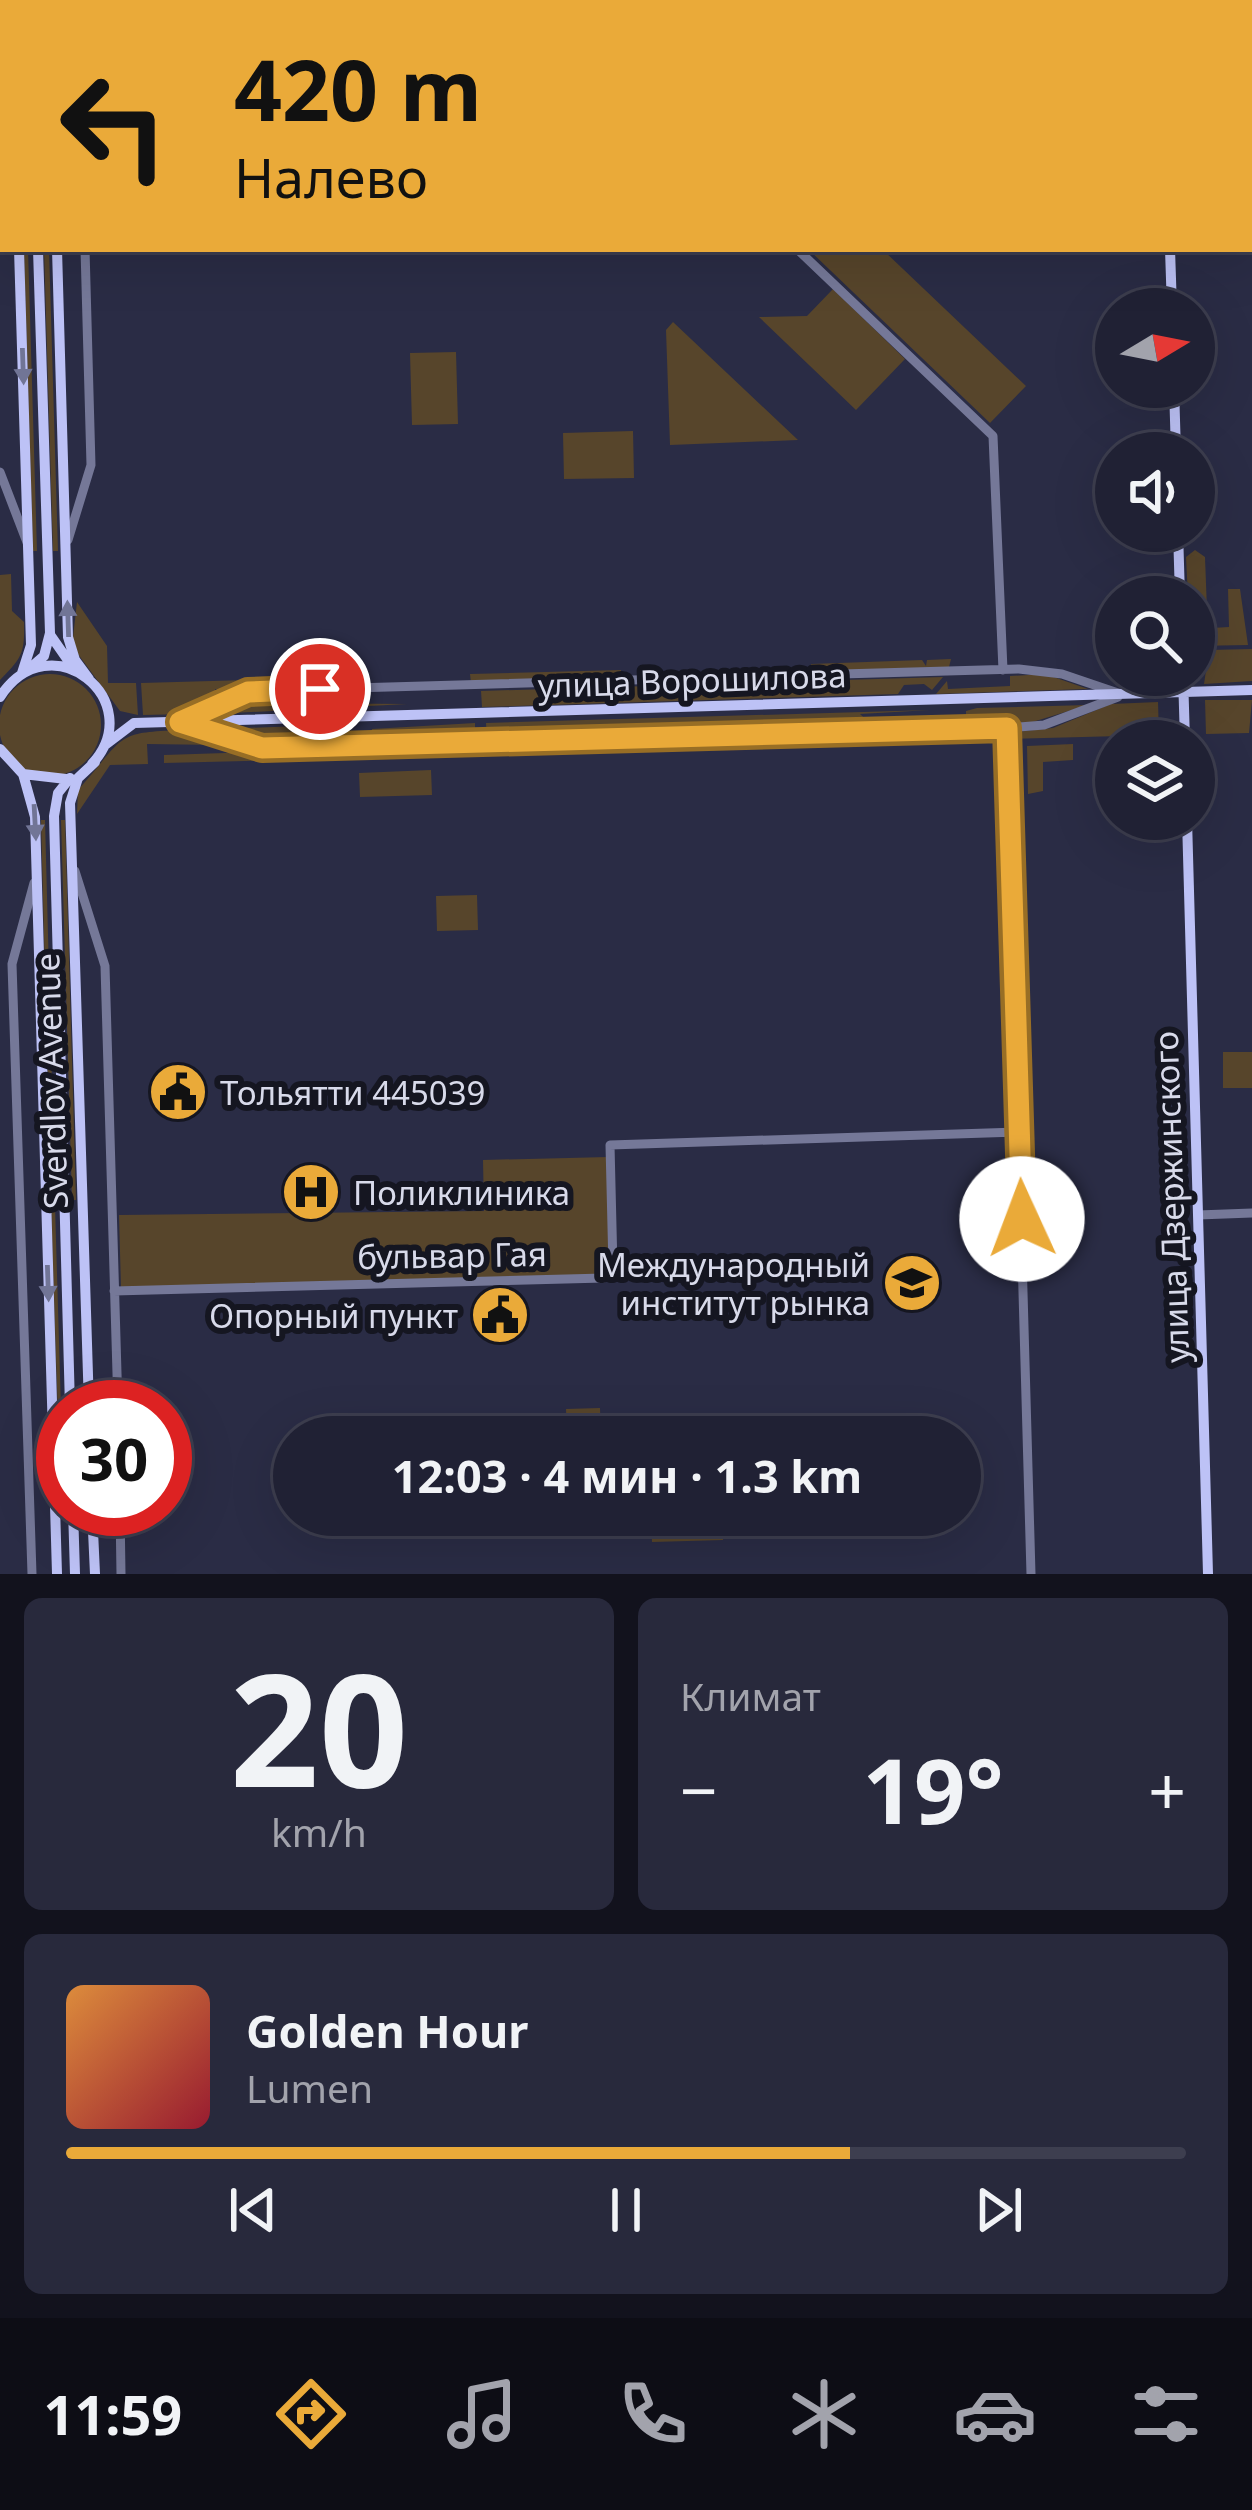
<!DOCTYPE html>
<html lang="ru">
<head>
<meta charset="utf-8">
<style>
	body { margin:0; font-family:"Noto Sans",sans-serif; background:#28293c; color:#f1f3f6; height:100vh; display:flex; flex-direction:column; font-size:45px; white-space:nowrap }
	* { box-sizing:border-box; margin:0 }
	p { font-size:39px; color:#a2a3ac }
	.icon { flex:none; width:66px; height:66px; fill:none; stroke:currentColor; stroke-width:2; stroke-linecap:round; stroke-linejoin:round }
	.map { position:relative; height:1574px; overflow:hidden }
	.sheet { display:flex; flex-direction:column; gap:24px; padding:24px; background:#12121d; flex:1 }
	.sheet>* { flex:none }
	.hud { position:absolute; left:0px; top:0px; width:1254px; height:252px; box-shadow:0 12px 48px #0002,0 0 0 3px #3d3e4f; background:#eaaa39; color:#111; overflow:hidden }
	.needle { width:78px; rotate:80deg }
	.buttons { position:absolute; left:1095px; top:288px; display:grid; gap:24px }
	.buttons a { display:grid; place-items:center; width:120px; height:120px; border-radius:50%; background:#202134; box-shadow:0 12px 48px #0002,0 0 0 3px #3d3e4f; font-size:60px }
	.speed { position:absolute; left:36px; top:1380px; display:flex; gap:24px; font-size:60px; font-weight:700; text-align:center }
	.speed>* { display:grid; place-content:center; width:156px; height:156px; border-radius:50%; background:#202134; box-shadow:0 12px 48px #0002,0 0 0 3px #3d3e4f; line-height:1 }
	.speed .limit { border:18px solid #d22; background:#fff; color:#111 }
	.pin { position:absolute; display:grid; place-items:center; width:102px; height:102px; color:#fff; margin:-51px; border:6px solid #fff; border-radius:50%; box-shadow:0 3px 12px #0007 }
	.me { position:absolute; width:132px; margin:-66px; rotate:358deg; stroke-linejoin:round; filter:drop-shadow(0 0 9px #0008) }
	.turn { display:flex; align-items:center; gap:42px; height:252px; padding:0 36px; font-size:54px }
	.turn .icon { width:156px; height:156px; stroke-width:2.5 }
	.turn b { display:block; font-size:84px; line-height:102px }
	.big { font-size:90px; font-weight:700; line-height:1.1 }
	.sheet .card { flex:1; display:flex; flex-direction:column; justify-content:center; gap:18px; min-width:0; padding:0 42px; border-radius:18px; background:#28293c }
	.sheet .dial { align-items:center; gap:0 }
	.dial b { font-size:156px; line-height:1 }
	.song { display:flex; align-items:center; gap:36px }
	.cover { width:144px; height:144px; border-radius:18px; background:linear-gradient(135deg,hsl(30 70% 55%),hsl(350 70% 35%)) }
	.played { height:12px; border-radius:6px; background:linear-gradient(90deg,#eaaa39 70%,#3d3e4f 70%) }
	.keys { display:flex; justify-content:space-around; direction:ltr }
	.heat { display:flex; justify-content:space-between; align-items:center; font-size:66px; direction:ltr }
	.sheet .tiles { flex:1; display:grid; gap:24px; grid-template-columns:1fr 1fr }
	.card:last-child { grid-column:span 2 }
	.trip { position:absolute; left:273px; top:1416px; width:708px; height:120px; border-radius:60px; background:#202134; box-shadow:0 12px 48px #0002,0 0 0 3px #3d3e4f; font-weight:700; line-height:120px; text-align:center }
	.tab-bar { display:flex; height:192px; justify-content:space-around; align-items:center; background:#0d0d15; color:#a2a3ac }
	.tab-bar .icon { width:84px; height:84px }
	.tab-bar .active { color:#eaaa39 }
	.tab-bar b { font-size:54px; color:#f1f3f6 }
	.map>svg:first-child { display:block }
	.green { fill:#57452b }
	.lines { fill:none; stroke-linecap:round; stroke-linejoin:round }
	.minor { stroke:#757898; stroke-width:9 }
	.major { stroke:#bdc2f6; stroke-width:10 }
	.oneway { fill:#717596 }
	.route-casing { stroke:#986e25; stroke-width:30 }
	.route { stroke:#eaaa39; stroke-width:21 }
	.labels { text-anchor:middle; dominant-baseline:central; stroke-width:12; stroke-linejoin:round; paint-order:stroke }
	.street-label { font-size:33px; fill:#d8daea; stroke:#151621 }
	.poi-label { font-size:33px; fill:#d8daea; stroke:#151621; text-anchor:start }
</style>
</head>
<body>
<div class="map">
<svg width="1252" height="1574" viewBox="0 0 1252 1574">
	<rect width="100%" height="100%" fill="#2a2c45"/>
	<path class="green" d="M359,0H709V3H247Z
		M24,249H28L37,551H33Z
		M44,249H49L58,551H53Z
		M808,249H882L1026,386L990,423Z
		M833,289L905,359L856,410L759,317L807,316Z
		M673,322L798,440L670,445L666,330Z
		M456,352L458,424L412,425L410,353Z
		M633,431L634,478L564,479L563,433Z
		M1195,550L1205,557L1207,610L1196,618L1194,597H1188L1186,557Z
		M11,574L12,611L24,622C25,655 21,658 0,680V575Z
		M1228,589H1240L1248,645L1194,646V629L1229,627Z
		M77,602L107,646L108,683H136L138,715L120,711L72,646Z
		M1252,649V681L1204,684L1209,650Z
		M951,659L949,667L811,672V664L922,660L926,666L927,660Z
		M621,670V678L471,683L470,674Z
		M-1 725a51 51 0 1 1 102 0a51 51 0 1 1-102 0Z
		M1045,674L1088,689L936,694L947,681L948,689L1010,686V676Z
		M943,677L932,690L924,684L904,685L898,694L482,707L481,691Z
		M314,678L307,688L215,689L216,705L187,714L143,715L141,683Z
		M257,697L274,703L407,704L213,714Z
		M1205,700H1252L1249,733L1206,734Z
		M1158,702L1159,735L1010,739L1016,732L1053,728L1111,704Z
		M1088,705L1026,724L949,726L948,719L966,718V711L977,708Z
		M930,710L860,714L873,726L930,717L931,727L732,726L727,732L623,736L616,727L512,731L507,740H487L486,723Z
		M475,723V740L266,745L214,729L302,726L331,739L371,735L372,729Z
		M190,730L214,738L218,745L147,744L148,764L110,765L77,814L78,790C128,734 112,732 190,730Z
		M1073,744V760L1043,762V791L1028,794L1027,746Z
		M286,751V760L164,763V755Z
		M431,770L432,795L360,797L359,773Z
		M41,820H45L55,1201H51Z
		M61,820H65L76,1200H72Z
		M477,895L478,930L437,931L436,896Z
		M1223,1052H1252V1088H1223Z
		M608,1157L609,1274L121,1288L119,1215L484,1211L483,1160Z
		M51,1206H55L63,1477H60Z
		M600,1408L601,1437H567L566,1409Z
		M651,1515H722L723,1540L652,1542Z"/>
	<g class="lines">
		<path class="minor" d="M77,0L78,3
			M797,249L993,436L1003,670
			M0,472L28,545
			M68,540L91,465L85,249
			M185,720L248,691L319,689L1019,669L1062,674L1118,693
			M184,723L262,748L1007,728L1044,725L1118,697
			M1007,728L1031,1574
			M75,871L105,966L118,1407
			M1198,1215L1252,1213
			M114,1291L604,1278L613,1268L610,1145L1019,1132
			M120,1509L121,1574
			M32,1574L12,964L34,883"/>
		<path class="major" d="M13,0V3
			M31,0V3
			M49,0V3
			M1162,0V3
			M19,249L31,645L22,673
			M57,249L68,637L75,660L89,679
			M1170,249L1172,309
			M1174,387L1176,453
			M1178,531L1180,597
			M51,636L74,669
			M29,669L44,656L50,633L38,249
			M1183,675L1185,741
			M0,697C50,620 150,701 92,764
			M105,745L134,723L1252,690
			M0,749L23,774L66,779
			M23,774L35,817L57,1574
			M70,778L58,793L54,816L70,1407
			M1187,819L1208,1574
			M89,1407L70,803L78,778L95,762
			M73,1509L75,1574
			M92,1509L95,1574"/>
	</g>
	<defs><path id="oneway-solid" d="M-6-.8H1V-3.2L6.5 0L1 3.2V.8H-6Z" transform="scale(3)"/></defs>
	<g class="oneway">
		<use href="#oneway-solid" transform="translate(23 366) rotate(88)"/>
		<use href="#oneway-solid" transform="translate(68 619) rotate(-92)"/>
		<use href="#oneway-solid" transform="translate(35 822) rotate(87)"/>
		<use href="#oneway-solid" transform="translate(48 1283) rotate(88)"/>
	</g>
	<g class="lines">
		<g class="route-casing">
			<path id="route" d="M320,689L248,692L180,722L262,748L1007,728L1022,1219"/>
		</g>
		<use href="#route" class="route"/>
	</g>
	<defs>
		<g id="civic-disc" transform="scale(3)"><circle r="9.5" fill="#eaaa39" stroke="#151621"/><path d="M-.6-6.5H3V-4.5H.6V-3L4-1V1h2V6H-6V1h2V-1L-.6-3ZM-1.2 2.5V6h2.4V2.5Z" fill="#111"/></g>
		<g id="hospital-disc" transform="scale(3)"><circle r="9.5" fill="#eaaa39" stroke="#151621"/><path d="M-5-5h3v3.5h4V-5h3V5h-3V1.5h-4V5h-3Z" fill="#111"/></g>
		<g id="university-disc" transform="scale(3)"><circle r="9.5" fill="#eaaa39" stroke="#151621"/><path d="M0-5L7-2L0 1L-7-2ZM-4 1L0 2.5L4 1V4Q0 6-4 4Z" fill="#111"/></g>
	</defs>
	<g fill-rule="evenodd">
		<use href="#civic-disc" x="178" y="1092"/>
		<use href="#hospital-disc" x="311" y="1192"/>
		<use href="#university-disc" x="912" y="1283"/>
		<use href="#civic-disc" x="500" y="1315"/>
	</g>
	<g class="labels">
		<g class="street-label">
			<text transform="translate(692 680) rotate(-2)">улица Ворошилова</text>
			<text transform="translate(51 1081) rotate(-92)">Sverdlov Avenue</text>
			<text transform="translate(1171 1197) rotate(-92)">улица Дзержинского</text>
			<text transform="translate(452 1255) rotate(-1)">бульвар Гая</text>
		</g>
		<g class="poi-label">
			<text x="220" y="1092">Тольятти 445039</text>
			<text x="353" y="1192">Поликлиника</text>
			<text x="870" y="1264" text-anchor="end">Международный<tspan x="870" dy="38">институт рынка</tspan></text>
			<text x="458" y="1315" text-anchor="end">Опорный пункт</text>
		</g>
	</g>
</svg>
<div class="buttons">
<a><svg class="needle" viewBox="-14 -14 28 28"><path d="M0-13l5 13h-10z" fill="#e53935"/><path d="M0 13l5-13h-10z" fill="#a2a3ac"/></svg></a>
<a><svg class="icon" aria-label="sound" viewBox="0 0 24 24"><path d="M4 9h4l5-4v14l-5-4H4zM17 9q2 3 0 6"/></svg></a>
<a><svg class="icon" aria-label="search" viewBox="0 0 24 24"><circle cx="10" cy="10" r="6"/><path d="M15 15l6 6"/></svg></a>
<a><svg class="icon" aria-label="layers" viewBox="0 0 24 24"><path d="M12 4l9 5-9 5-9-5zM3 14l9 5 9-5"/></svg></a>
</div>
<div class="speed"><div class="limit">30</div></div>
<div class="pin" style="left:320px;top:689px;background:#d93025"><svg class="icon" aria-label="arrive" viewBox="0 0 24 24"><path d="M6 21V4h12l-3 4 3 4H6"/></svg></div>
<svg class="me" style="left:1022px;top:1219px" viewBox="-20 -20 40 40"><circle r="19" fill="#fff"/><path d="M0-13L10 11 0 6-10 11z" fill="#eaaa39"/></svg>
<div class="trip">12:03 · 4 мин · 1.3 km</div>
<div class="hud">
<div class="turn"><svg class="icon" aria-label="left" viewBox="0 0 24 24"><path d="M17 20v-9H6M10 6l-5 5 5 5"/></svg><div><b>420 m</b>Налево</div></div>
</div>
</div>
<section class="sheet">
<div class="tiles">
<div class="card dial"><b>20</b><p>km/h</p></div>
<div class="card"><p>Климат</p>
<div class="heat"><a>−</a><b class="big">19°</b><a>+</a></div>
</div>
<div class="card">
<div class="song"><i class="cover"></i><div><b>Golden Hour</b><p>Lumen</p></div></div>
<div class="played"></div>
<div class="keys"><svg class="icon" aria-label="previous" viewBox="0 0 24 24"><path d="M18 5L8 12l10 7zM5 5v14"/></svg><svg class="icon" aria-label="pause" viewBox="0 0 24 24"><path d="M8 5v14M16 5v14"/></svg><svg class="icon" aria-label="next" viewBox="0 0 24 24"><path d="M6 5l10 7-10 7zM19 5v14"/></svg></div>
</div>
</div>
</section>
<nav class="tab-bar">
<b>11:59</b>
<svg class="icon active" aria-label="directions" viewBox="0 0 24 24"><path d="M12 3l9 9-9 9-9-9zM9 14v-3h6M13 9l2 2-2 2"/></svg>
<svg class="icon" aria-label="music" viewBox="0 0 24 24"><path d="M9 18V5l10-2v13"/><circle cx="6" cy="18" r="3"/><circle cx="16" cy="16" r="3"/></svg>
<svg class="icon" aria-label="phone" viewBox="0 0 24 24"><path d="M5 4h4l2 5-3 2q2 4 5 5l2-3 5 2v4C11 20 4 13 5 4z"/></svg>
<svg class="icon" aria-label="climate" viewBox="0 0 24 24"><path d="M12 3v18M4 7l16 10M4 17L20 7"/></svg>
<svg class="icon" aria-label="car" viewBox="0 0 24 24"><path d="M5 17H2v-5l4-1 3-4h7l3 4 3 1v5h-3M9 17h6M6 11h13"/><circle cx="7" cy="17" r="2"/><circle cx="17" cy="17" r="2"/></svg>
<svg class="icon" aria-label="filters" viewBox="0 0 24 24"><path d="M4 7h16M4 17h16"/><circle cx="9" cy="7" r="2"/><circle cx="15" cy="17" r="2"/></svg>
</nav>
</body>
</html>
